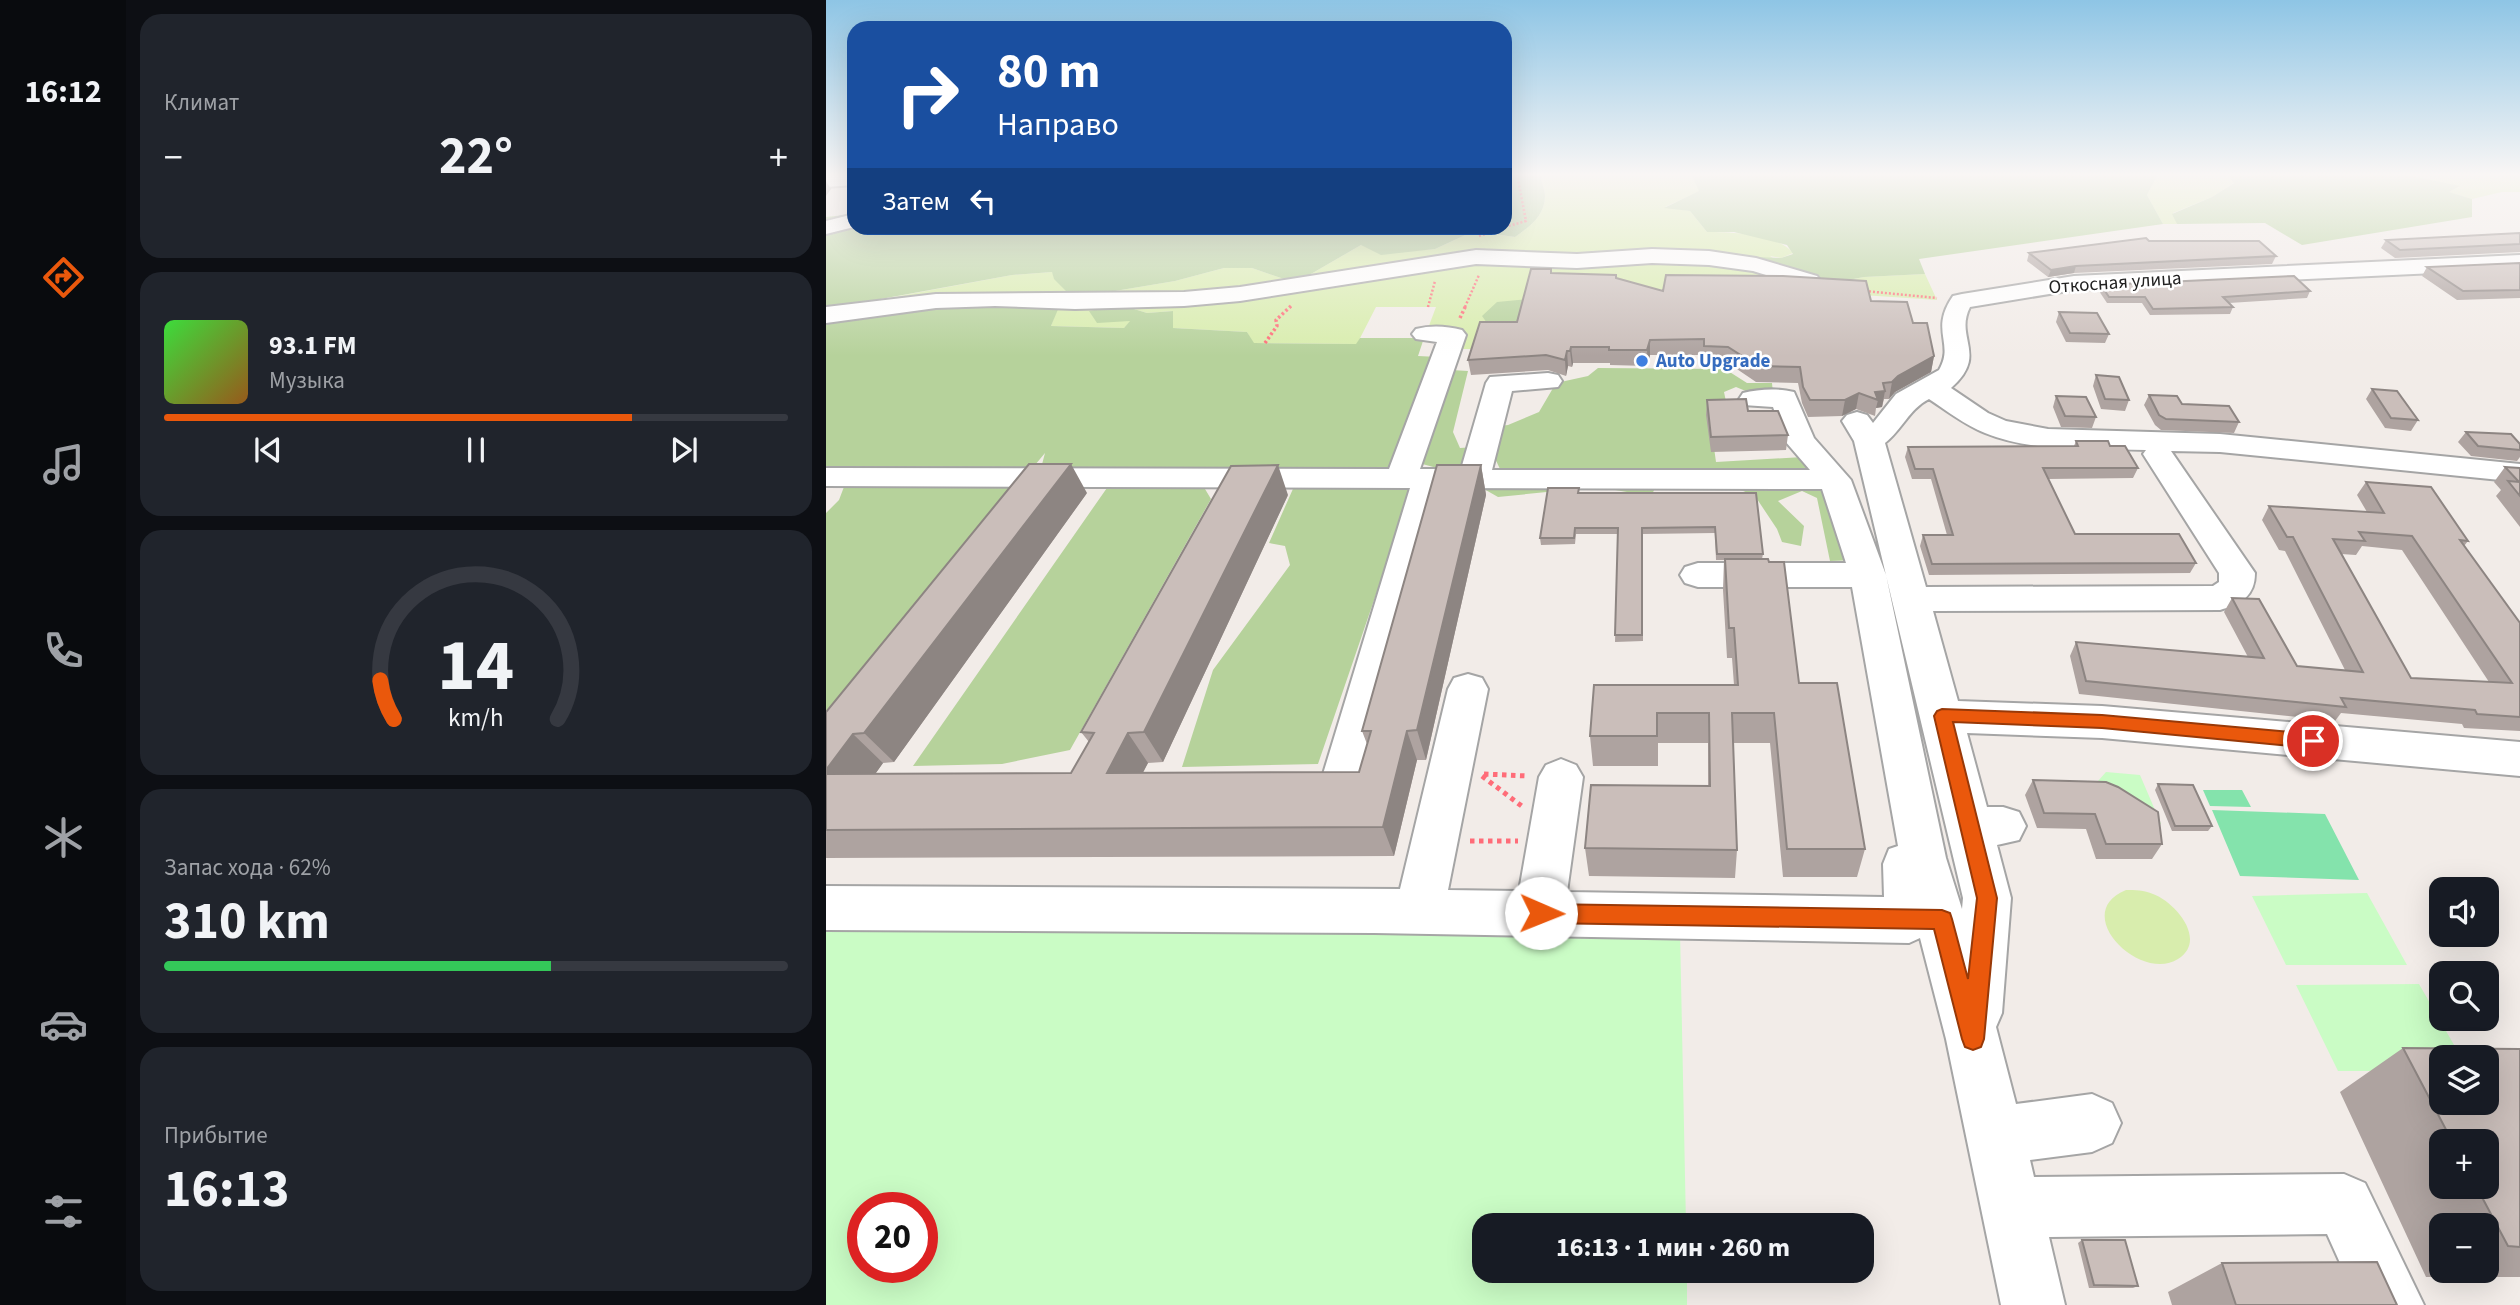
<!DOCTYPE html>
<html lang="ru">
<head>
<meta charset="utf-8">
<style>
	body { margin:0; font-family:"Source Sans 3",sans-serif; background:#20242c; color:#f1f3f6; height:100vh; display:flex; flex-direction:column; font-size:26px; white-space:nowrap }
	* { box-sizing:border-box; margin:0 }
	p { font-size:23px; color:#9ea1a6 }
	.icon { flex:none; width:38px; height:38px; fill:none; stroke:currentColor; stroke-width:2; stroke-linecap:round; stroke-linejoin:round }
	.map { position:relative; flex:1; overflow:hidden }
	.side { display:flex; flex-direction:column; gap:14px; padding:14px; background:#0d0f14; width:700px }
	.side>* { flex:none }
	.top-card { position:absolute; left:21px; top:21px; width:665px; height:214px; border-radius:21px; box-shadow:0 7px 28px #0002; background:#1a4fa0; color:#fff; overflow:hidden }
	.tools { position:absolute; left:1603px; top:877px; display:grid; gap:14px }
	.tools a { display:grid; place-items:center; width:70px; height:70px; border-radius:14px; background:#171b24; box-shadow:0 7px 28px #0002; font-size:35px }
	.speed { position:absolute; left:21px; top:1192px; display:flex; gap:14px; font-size:35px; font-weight:700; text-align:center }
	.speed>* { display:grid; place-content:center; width:91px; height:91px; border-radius:50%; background:#171b24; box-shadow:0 7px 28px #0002; line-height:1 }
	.speed .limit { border:10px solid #d22; background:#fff; color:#111 }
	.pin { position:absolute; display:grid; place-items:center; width:60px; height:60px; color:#fff; margin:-30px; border:4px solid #fff; border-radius:50%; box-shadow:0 2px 7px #0007 }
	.me { position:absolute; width:77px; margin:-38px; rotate:91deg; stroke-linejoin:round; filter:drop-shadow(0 0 5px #0008) }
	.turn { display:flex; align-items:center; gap:24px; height:147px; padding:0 35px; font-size:32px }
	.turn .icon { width:91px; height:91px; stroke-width:2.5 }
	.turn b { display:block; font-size:49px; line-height:60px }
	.then { display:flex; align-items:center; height:66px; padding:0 35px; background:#0003; gap:14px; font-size:26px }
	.big { font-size:52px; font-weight:700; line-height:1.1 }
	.side .tile { flex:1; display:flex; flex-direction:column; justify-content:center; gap:10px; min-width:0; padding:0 24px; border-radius:21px; background:#20242c }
	.side .dial { align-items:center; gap:0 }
	.dial svg { height:182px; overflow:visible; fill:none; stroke:#363941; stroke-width:7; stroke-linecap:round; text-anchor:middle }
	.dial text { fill:#f1f3f6; stroke:none }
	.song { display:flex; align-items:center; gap:21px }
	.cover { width:84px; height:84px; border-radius:10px; background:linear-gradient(135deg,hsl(120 70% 55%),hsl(30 70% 35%)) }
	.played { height:7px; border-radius:4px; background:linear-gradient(90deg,#ea580c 75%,#363941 75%) }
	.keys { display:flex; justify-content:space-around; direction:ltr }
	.heat { display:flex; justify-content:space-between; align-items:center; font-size:38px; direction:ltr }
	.charge { height:10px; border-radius:5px; background:linear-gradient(90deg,#34c759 62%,#363941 0) }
	.trip { position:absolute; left:646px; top:1213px; width:402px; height:70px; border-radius:21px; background:#171b24; box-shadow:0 7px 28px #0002; font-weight:700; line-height:70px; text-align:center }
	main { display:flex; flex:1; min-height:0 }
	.tabs { display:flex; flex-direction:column; width:126px; justify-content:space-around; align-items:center; background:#090b0e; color:#9ea1a6 }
	.tabs .icon { width:49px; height:49px }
	.tabs .current { color:#ea580c }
	.tabs b { font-size:32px; color:#f1f3f6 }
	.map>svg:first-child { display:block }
	.grass { fill:#d8edad }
	.forest { fill:#b6d29b }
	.park { fill:#cafcc5; fill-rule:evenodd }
	.pitch { fill:#84e3ac }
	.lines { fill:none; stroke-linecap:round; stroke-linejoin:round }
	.minor-casing { stroke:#a5a5a5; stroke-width:4 }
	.path-far2 { stroke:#ff6c78; stroke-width:2.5; stroke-dasharray:2 2; stroke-linecap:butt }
	.path-far1 { stroke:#ff6c78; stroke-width:3.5; stroke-dasharray:2.5 2.5; stroke-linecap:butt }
	.path { stroke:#ff6c78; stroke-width:5; stroke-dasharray:4.5 4.5; stroke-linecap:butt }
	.minor { fill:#fff; fill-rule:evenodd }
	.wall { fill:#aea3a0; fill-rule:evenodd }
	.shaded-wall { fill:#8d8582 }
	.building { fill:#cabeba; stroke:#8d8582; stroke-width:2; fill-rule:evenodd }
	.route { fill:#ea580c; stroke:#983908; stroke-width:2 }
	.shop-dot { fill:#3f7fe0; stroke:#fff; stroke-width:2.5 }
	.labels { text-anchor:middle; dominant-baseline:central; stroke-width:5; stroke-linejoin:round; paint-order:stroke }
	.far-street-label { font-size:19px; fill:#212121; stroke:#fff }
	.far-shop-label { font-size:19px; font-weight:bold; fill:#366cbe; stroke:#fff; text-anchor:start }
</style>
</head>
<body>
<main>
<nav class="tabs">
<b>16:12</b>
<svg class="icon current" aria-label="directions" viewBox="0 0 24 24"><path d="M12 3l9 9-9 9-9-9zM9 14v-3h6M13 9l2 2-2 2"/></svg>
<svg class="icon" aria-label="music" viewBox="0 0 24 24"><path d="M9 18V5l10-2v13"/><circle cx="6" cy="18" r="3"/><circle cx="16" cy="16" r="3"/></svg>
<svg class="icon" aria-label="phone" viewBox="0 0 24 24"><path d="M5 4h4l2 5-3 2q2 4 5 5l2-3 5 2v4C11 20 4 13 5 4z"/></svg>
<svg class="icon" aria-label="climate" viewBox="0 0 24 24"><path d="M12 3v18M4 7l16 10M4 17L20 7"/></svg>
<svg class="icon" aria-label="car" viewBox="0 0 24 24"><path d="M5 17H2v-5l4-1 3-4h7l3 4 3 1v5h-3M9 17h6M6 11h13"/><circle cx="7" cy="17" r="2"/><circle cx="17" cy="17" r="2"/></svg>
<svg class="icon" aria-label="filters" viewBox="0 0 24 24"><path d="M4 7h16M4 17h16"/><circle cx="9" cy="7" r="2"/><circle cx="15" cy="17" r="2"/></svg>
</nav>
<section class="side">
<div class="tile"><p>Климат</p>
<div class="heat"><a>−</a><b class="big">22°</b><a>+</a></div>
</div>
<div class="tile">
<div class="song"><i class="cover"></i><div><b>93.1 FM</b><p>Музыка</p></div></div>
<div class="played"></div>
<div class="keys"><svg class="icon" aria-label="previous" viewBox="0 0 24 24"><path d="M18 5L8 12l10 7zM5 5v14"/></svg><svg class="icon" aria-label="pause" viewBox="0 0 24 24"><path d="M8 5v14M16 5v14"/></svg><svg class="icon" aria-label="next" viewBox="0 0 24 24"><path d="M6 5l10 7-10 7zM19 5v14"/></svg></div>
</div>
<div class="tile dial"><svg viewBox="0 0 100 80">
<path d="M14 69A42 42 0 1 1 86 69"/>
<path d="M14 69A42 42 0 0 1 8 52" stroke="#ea580c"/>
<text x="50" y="56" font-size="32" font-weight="700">14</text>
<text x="50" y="72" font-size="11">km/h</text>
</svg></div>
<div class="tile"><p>Запас хода · 62%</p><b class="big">310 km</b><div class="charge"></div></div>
<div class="tile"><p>Прибытие</p><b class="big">16:13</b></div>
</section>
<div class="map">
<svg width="1694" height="1305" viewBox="0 0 1694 1305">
	<rect width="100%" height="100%" fill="#f2ece8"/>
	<path class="grass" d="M716,174H865L874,191L839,207L864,211L881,232C905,232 952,234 967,253L955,258L944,256L967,274L918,291L791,289L703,299L666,330L652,349H629L601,331L610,307H550L531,344L427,343L421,332L347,328V311L321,313L295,305L305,321L298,328L225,326L232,307L30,304L186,275L226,272L243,294L283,292L349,281L398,268H426L458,279L478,278L535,245L583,251L609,249L648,231L689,237C703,227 719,216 719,196C719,188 714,182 716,174Z
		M1332,174H1401L1409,182L1386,197L1347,213L1351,224H1337L1321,195Z
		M1576,174H1694V192H1676L1646,199L1622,192L1633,187Z
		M1099,274L1111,300L1021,294L1006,283L1038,277Z
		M1300,890C1309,890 1318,890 1327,894C1349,902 1382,940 1352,959C1314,983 1243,913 1300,890Z"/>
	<path class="forest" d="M679,174H716C714,183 719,188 719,196C719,216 703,227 689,237L648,231L609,249L555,255L535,245L478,278L458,279L426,268H398L349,281L283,292L243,294L228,279L226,272L186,275L0,309V217L28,214V228H679Z
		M865,174H1332L1321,195L1337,224L1093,259L1099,274L1038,277L1006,283H966L932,262L931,257L955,258L967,254L961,245L908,232H881L864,211L838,208L873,191Z
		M1401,174H1576L1634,186L1623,192L1646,199V217L1476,245L1439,223L1351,224L1346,214L1386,197L1408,183Z
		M703,299L695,331L666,330L656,316L671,302Z
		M126,305L233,307L225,326L298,328L304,321L271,323L263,311L295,305L321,313L347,311V328L421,332L428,343L530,344L534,338H598L592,356L612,357L609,369L642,371L627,432L634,448L649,447L657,428L682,425L713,412L730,383L762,376L772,368L899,369L921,383H946L947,394H927L910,387L898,392L902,411L883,412L890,462L977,457L987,470L964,471L998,486L1030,560L1004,561L991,498L976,491L952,501L978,526L975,546L956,542L951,529L929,496L877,474L835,477L825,496L771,487L672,497L658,489L661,473L674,469L664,448C637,480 631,473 593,463L602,451L576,463L586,489L492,764L356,767L387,670L464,565L459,546L443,543L474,473L376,484L385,499L244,750L176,764L87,766L283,485L214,472L219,453L0,715V513L13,500L24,471L0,469V320Z"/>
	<path class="park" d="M1280,772L1314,775L1335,824L1274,821L1264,790Z
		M1541,893L1581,965H1460L1426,896Z
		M0,924L854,931L860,1225H658V1270L861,1271V1305H0ZM37,1208H96V1267H37Z
		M1593,984L1635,1057H1615V1071H1512L1470,985Z"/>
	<path class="pitch" d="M1377,790H1416L1425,807L1384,806Z
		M1386,810L1499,814L1533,880L1414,876Z"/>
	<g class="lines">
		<g class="minor-casing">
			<path id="minor" d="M28,174V185L0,187V175Z
				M28,214V227L0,234V221Z
				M826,249L883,251L930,258L991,276L995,281L991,286L983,288L927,271L883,265L826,263L751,268L650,264L414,301L358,306L249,309L169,306L110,308L0,323V307L110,294L358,292L414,287L650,250L751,254Z
				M1694,255V269L1248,290L1144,307C1128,338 1163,355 1125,388L1162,413L1180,421L1222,429L1394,434L1694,464V482L1394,452L1345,451L1429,573C1429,596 1415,604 1394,610L1107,611L1132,701L1276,706L1694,742V776L1276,738L1141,733L1161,807H1177L1193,812L1200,826L1193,840L1171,845L1185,898L1176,1013L1170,1027L1190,1104L1266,1094L1286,1103L1295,1123L1286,1143L1266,1152L1204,1160L1208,1177L1518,1174L1539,1183L1598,1305H1533L1501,1234L1223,1237L1239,1305H1175L1120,1039L1094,938L1083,943L548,933L0,930V886L574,889L622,689L628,678L642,674L656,678L662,689L622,890L693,891L713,777L720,765L735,759L750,765L757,777L741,892L1058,897L1057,864L1063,849L1072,846L1026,587H872L859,583L854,575L859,567L872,563H1020L996,489L616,488L541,774L534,786L519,792L504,786L497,774L584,488L0,486V468L563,469L611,342L590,339L586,334L590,329C605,325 621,326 636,330L640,335L594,469H635L660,383L664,377L722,373L732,375L736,381L732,387L686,391L666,470H984L959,441L947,407L917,405L913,399L917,393C933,389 952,388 968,392L988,438L1025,480L1060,575L1120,858L1136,909L1137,898L1028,441L1016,421L1021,415L1031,412L1041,415L1047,423L1070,394L1113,370C1129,343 1103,331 1127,296L1136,294L1248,276ZM1103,399C1121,411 1139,425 1159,433C1208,453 1268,448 1320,450L1317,454L1393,573V582L1387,586L1100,587L1059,443C1076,430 1083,409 1103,399Z"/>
		</g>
		<path class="path-far2" d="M679,227L700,221L691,174
			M653,236L679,228
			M1039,291L1111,298
			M602,307L609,281
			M639,307L653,275"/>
		<path class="path-far1" d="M634,318L640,305
			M439,343L451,326L450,320L465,306"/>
		<path class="path" d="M658,774L702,776
			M656,776L697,807
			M644,841H692"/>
		<use href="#minor" class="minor"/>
	</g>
	<path class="wall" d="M1694,233V252L1569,258L1555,248L1560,240Z
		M1323,241L1450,256L1446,264L1248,273L1222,277L1201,261L1203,253Z
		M1694,263V298L1631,300L1596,276L1601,267Z
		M725,273L790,278L837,291L1045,301L1087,323L1108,356L1105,372L1069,392L1063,399H1058L1056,407L1050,408L1049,416L1030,409L1016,416L982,417L976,403L972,383L930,382L902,363L878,362V355H824L822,366L784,365V363H747L746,367L742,366L740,376L722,370L645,375L642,360L691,322Z
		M1275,285L1484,291L1481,298L1403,303L1407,307L1404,314L1324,315L1316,303H1281L1273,291Z
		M1233,312L1283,334L1279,343L1240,342L1230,322Z
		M1270,375L1303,400L1299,411L1275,409L1267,386Z
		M1546,389L1592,420L1585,431L1559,428L1540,399Z
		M1323,395L1356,404L1413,422L1408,433L1335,430L1329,425L1318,405Z
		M1230,396L1270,417L1266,428L1235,427L1227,407Z
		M881,400L922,411L962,435L960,450L885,452L880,415Z
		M1640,432L1694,444V457L1691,461L1645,456L1632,442Z
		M1250,441L1284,446L1312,468L1307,478L1222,479L1249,534L1370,563L1364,573L1103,575L1094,546L1097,535H1121L1105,479H1086L1079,457L1082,447L1248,446Z
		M655,465L660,495L600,760H591L568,856L0,858V712L261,493L68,762L57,763L49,774L245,773L263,742L255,732L462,495L337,762L322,763L316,773L533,772L541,744L536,731Z
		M1679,467L1694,468V527L1670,496L1675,490L1668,482Z
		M1540,482L1642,541L1638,546L1694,623V731L1638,728L1636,724L1515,713L1509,721L1253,694L1244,656L1250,642L1422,657L1398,612L1406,598L1471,666L1519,670L1459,551L1453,550L1436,520L1443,506L1541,512L1531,495ZM1536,546L1576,550L1663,682L1585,678L1515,554L1530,555Z
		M753,488V493H930L937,554L936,559L973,683L1039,849L1031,877H957L944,743H907L911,850L909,878L763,876L759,848L882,786V743H832V766H767L764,736L908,685L906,658H901L897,590L898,560H890L889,533L817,534V641L789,642L792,534H750L749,544L715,545L714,538Z
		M1207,780L1336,844L1326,859H1270L1260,829L1211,828L1199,795Z
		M1332,784L1386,826L1382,831H1346L1329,790Z
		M1577,1048L1694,1049V1277H1600L1514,1092ZM1615,1141H1661V1186H1615ZM1615,1225H1661V1270H1615Z
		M1256,1240L1312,1286L1307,1288H1263L1252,1243Z
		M1396,1263L1571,1305H1346L1342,1292Z"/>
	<path class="shaded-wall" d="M0,181L5,189L0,196Z
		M1250,266L1248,273L1222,277L1225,270Z
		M824,340V355L822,366L821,350Z
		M745,347L747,363L746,367L744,351Z
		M741,351L742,366L740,376L739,360Z
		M1108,356L1105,372L1069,392L1063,399L1066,382L1072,376Z
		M1059,391L1056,407L1050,408L1052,400L1049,392Z
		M1033,393L1030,409L1016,416L1019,400Z
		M245,464L261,493L68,762L38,733Z
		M452,465L462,495L337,762L318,732Z
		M655,465L660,495L600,760L591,730Z
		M581,731L591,760L568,856L557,827Z
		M302,733L322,763L302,802L281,773Z
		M27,734L57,763L28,804L0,778V770Z"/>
	<path class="building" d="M1694,233V244L1574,250L1560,240Z
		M1320,238L1323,241H1433L1450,256L1250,266L1225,270L1203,253Z
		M1694,263V290L1637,291L1601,267Z
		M705,269H725V273L790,275V278L837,291L840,275L957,276L1040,281L1045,301L1081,302L1087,323H1101L1108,356L1072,376L1066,382L1057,383L1059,391L1049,392L1052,400L1033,393L1019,400H984L977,387L974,367L932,366L902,347L878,346V339L824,340L821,350H783V347H745L744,351H741L739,360L720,355L642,360L654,322H691Z
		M1468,276L1484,291L1397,297L1407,307L1327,309L1319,297H1283L1275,285Z
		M1233,312L1271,313L1283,334L1244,333Z
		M1270,375L1293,377L1303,400L1279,399Z
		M1546,389L1571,391L1592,420L1565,418Z
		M1323,395L1351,396L1356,404L1403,406L1413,422L1340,419L1333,415Z
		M1230,396L1260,397L1270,417L1239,416Z
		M920,399L922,411H952L962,435L885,437L881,400Z
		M1640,432L1685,434L1694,444V450L1652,446Z
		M1250,441H1282L1284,446H1299L1312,468H1217L1249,534H1353L1370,563L1106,564L1097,535H1127L1107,469H1089L1082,447L1252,446Z
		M203,464H245L38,733L27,734L0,770V712Z
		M452,465L318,732L302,733L281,773L533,772L545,731H536L611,465H655L591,730L581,731L557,827L0,830V774L245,773L268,733L255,732L405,466Z
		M1679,467L1694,468V496L1682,481L1693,482Z
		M1540,482L1605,487L1642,541L1634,540L1694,623V717L1651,714L1649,710L1515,698L1520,707L1260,681L1250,642L1438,658L1406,598L1433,599L1471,666L1537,672L1467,537H1461L1443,506L1558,513ZM1533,532L1586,536L1686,683L1585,678L1507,539L1539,541Z
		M722,488H753L752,493H930L937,554H891L889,527L816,528V635H789L792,528H749L748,538H714Z
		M899,559H942L943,562H958L973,683H1011L1039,849H961L948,713H906L911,850L759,848L765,785L884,786L883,713H831V736H764L768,685H912L908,628H903Z
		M1207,780L1280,782L1292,787L1332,812L1336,844H1280L1269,814L1218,813Z
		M1332,784L1367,785L1386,826H1349Z
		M1577,1048L1694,1049V1247L1682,1246L1650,1186H1661V1141H1626ZM1615,1057H1661V1102H1615Z
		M1256,1240H1299L1312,1286L1268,1285Z
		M1551,1262L1571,1305H1410L1396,1263Z"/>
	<linearGradient id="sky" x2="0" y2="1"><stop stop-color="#8ec5e5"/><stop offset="0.49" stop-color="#f9f6f5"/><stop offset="1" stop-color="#f9f6f5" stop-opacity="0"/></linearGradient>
	<rect width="1694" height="356" fill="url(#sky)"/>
	<path class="route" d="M1116,709L1276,715L1487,734L1493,736L1496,741L1493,746L1487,748L1276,728L1127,722L1171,898L1158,1039L1155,1047L1147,1050L1139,1047L1136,1039L1108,929L715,923L707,920L704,913L707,907L715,904L1116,910L1124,913L1126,919L1142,979L1151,898L1108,716L1111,711Z"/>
	<circle class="shop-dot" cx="816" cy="361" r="7"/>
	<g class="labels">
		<g class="far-street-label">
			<text transform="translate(1289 283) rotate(-4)">Откосная улица</text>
		</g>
		<g class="far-shop-label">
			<text x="830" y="361">Auto Upgrade</text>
		</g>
	</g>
</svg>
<div class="tools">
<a><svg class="icon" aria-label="sound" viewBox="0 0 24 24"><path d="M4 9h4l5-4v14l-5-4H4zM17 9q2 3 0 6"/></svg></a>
<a><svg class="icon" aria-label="search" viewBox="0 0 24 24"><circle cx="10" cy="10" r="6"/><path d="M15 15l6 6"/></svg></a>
<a><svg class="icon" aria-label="layers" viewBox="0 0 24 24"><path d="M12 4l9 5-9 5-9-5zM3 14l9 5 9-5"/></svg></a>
<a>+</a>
<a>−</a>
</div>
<div class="speed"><div class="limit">20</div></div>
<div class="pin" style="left:1487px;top:741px;background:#d93025"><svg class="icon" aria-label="arrive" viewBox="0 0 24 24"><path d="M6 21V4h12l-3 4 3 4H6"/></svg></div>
<svg class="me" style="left:715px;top:913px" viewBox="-20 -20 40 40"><circle r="19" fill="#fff"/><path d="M0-13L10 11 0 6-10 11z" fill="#ea580c"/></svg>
<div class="trip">16:13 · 1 мин · 260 m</div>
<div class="top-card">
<div class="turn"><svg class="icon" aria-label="right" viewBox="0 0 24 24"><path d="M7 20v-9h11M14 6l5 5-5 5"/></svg><div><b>80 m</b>Направо</div></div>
<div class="then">Затем<svg class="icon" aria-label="left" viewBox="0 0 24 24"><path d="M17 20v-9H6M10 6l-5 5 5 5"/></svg></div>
</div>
</div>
</main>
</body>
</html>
